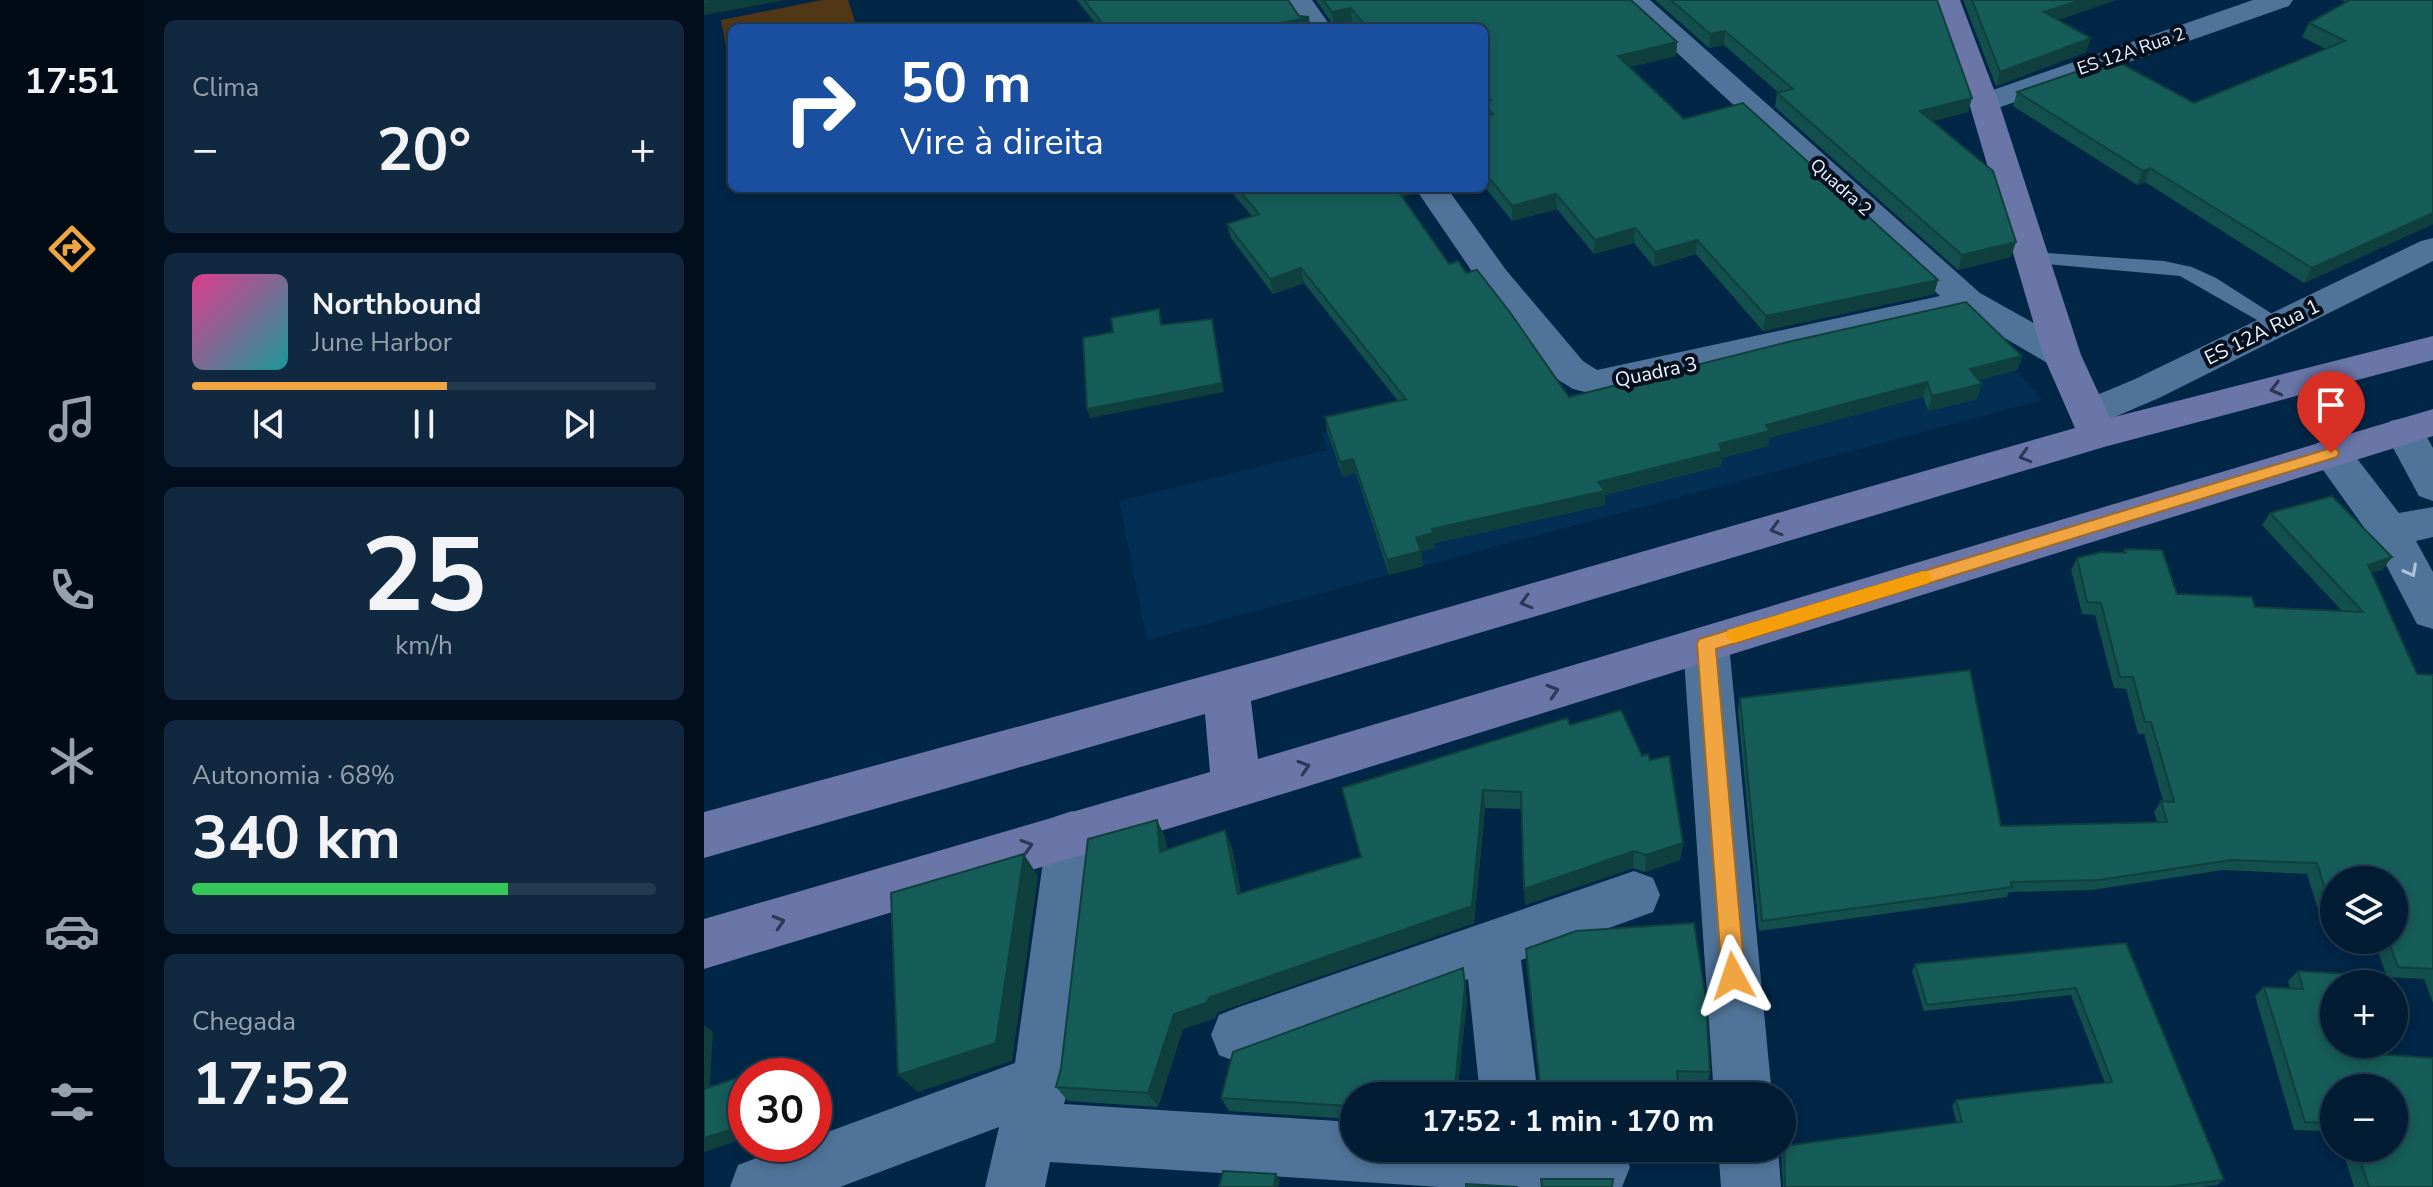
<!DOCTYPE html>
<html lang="pt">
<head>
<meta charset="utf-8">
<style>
	body { margin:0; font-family:"Nunito Sans",sans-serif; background:#102940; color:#f1f3f6; height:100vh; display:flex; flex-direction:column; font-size:30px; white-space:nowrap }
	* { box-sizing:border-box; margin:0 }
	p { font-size:26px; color:#96a1ac }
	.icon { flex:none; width:44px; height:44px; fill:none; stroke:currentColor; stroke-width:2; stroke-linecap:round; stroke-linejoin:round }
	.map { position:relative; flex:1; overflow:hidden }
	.drawer { display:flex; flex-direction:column; gap:20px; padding:20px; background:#010f1d; width:560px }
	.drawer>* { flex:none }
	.hud { position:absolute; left:24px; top:24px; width:760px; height:168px; border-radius:12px; box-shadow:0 4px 12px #0003,0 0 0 2px #233a4f; background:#1a4fa0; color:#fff; overflow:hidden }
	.tools { position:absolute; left:1616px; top:866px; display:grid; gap:16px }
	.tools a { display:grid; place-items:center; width:88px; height:88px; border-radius:50%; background:#021c34; box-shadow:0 4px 12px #0003,0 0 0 2px #233a4f; font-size:40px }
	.speed { position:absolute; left:24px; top:1058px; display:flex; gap:16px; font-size:40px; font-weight:700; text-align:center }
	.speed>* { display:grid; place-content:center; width:104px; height:104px; border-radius:50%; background:#021c34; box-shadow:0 4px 12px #0003,0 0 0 2px #233a4f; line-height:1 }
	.speed .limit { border:12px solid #d22; background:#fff; color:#111 }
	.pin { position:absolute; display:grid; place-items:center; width:68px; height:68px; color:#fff; margin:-82px -34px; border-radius:50% 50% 50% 0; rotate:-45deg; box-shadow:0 0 8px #0007 }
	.pin .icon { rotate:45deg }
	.me { position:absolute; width:88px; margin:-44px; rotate:355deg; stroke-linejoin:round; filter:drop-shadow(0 0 6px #0008) }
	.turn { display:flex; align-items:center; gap:28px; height:168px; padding:0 40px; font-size:36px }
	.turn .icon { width:104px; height:104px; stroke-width:2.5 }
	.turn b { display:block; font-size:56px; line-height:68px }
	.big { font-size:60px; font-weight:700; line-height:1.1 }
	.drawer .widget { flex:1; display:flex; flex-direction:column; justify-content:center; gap:12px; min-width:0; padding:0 28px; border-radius:12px; background:#102940 }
	.drawer .dial { align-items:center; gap:0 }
	.dial b { font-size:104px; line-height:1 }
	.song { display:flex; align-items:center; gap:24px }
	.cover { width:96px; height:96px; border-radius:12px; background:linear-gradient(135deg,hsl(330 70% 55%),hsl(180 70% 35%)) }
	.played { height:8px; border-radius:4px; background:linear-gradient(90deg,#f1a540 55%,#233a4f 55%) }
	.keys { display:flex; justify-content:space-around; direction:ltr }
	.heat { display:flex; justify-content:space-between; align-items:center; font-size:44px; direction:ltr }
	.charge { height:12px; border-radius:6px; background:linear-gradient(90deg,#34c759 68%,#233a4f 0) }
	.trip { position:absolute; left:636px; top:1082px; width:456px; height:80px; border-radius:40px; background:#021c34; box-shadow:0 4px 12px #0003,0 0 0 2px #233a4f; font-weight:700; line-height:80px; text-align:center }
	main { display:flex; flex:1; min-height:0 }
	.tab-bar { display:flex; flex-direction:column; width:144px; justify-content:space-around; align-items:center; background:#010b15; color:#96a1ac }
	.tab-bar .icon { width:56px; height:56px }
	.tab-bar .current { color:#f1a540 }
	.tab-bar b { font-size:36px; color:#f1f3f6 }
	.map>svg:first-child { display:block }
	.built { fill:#032f55 }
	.green { fill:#523716 }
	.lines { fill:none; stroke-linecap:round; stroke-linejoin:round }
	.lane { fill:#507499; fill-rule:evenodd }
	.street { fill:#507499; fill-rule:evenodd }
	.secondary { fill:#6a75a8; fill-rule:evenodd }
	.wall { fill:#134f4c }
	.shaded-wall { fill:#0f403e }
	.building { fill:#165c58; stroke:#0f403e; stroke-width:2 }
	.oneway { stroke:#2c3855 }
	.oneway2 { stroke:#aec1d5 }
	.route { fill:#f1a540; stroke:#9d6b2a; stroke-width:2 }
	.slow { fill:#f59e0b }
	.labels { text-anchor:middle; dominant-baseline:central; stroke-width:8; stroke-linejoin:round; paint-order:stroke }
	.far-street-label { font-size:18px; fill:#ecf4fd; stroke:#030f1d }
	.street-label { font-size:20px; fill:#ecf4fd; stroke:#030f1d }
</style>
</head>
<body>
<main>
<nav class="tab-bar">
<b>17:51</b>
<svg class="icon current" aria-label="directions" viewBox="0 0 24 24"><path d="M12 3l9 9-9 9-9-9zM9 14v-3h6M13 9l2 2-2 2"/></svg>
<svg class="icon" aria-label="music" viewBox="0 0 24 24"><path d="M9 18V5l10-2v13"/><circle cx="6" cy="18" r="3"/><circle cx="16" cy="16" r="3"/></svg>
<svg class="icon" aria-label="phone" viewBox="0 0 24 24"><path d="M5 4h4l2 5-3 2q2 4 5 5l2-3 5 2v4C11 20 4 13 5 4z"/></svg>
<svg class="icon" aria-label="climate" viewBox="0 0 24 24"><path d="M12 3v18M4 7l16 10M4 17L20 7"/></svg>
<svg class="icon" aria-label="car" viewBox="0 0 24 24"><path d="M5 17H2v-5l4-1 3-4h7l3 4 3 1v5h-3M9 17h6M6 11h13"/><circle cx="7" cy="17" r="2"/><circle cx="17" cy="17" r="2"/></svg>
<svg class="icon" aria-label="filters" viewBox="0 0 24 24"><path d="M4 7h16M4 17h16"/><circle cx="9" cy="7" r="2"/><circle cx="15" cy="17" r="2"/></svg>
</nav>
<section class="drawer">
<div class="widget"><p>Clima</p>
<div class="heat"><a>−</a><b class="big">20°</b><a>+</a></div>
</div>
<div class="widget">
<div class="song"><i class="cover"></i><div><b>Northbound</b><p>June Harbor</p></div></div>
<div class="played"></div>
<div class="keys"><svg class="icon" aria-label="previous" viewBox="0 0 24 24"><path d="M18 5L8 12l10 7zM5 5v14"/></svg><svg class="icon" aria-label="pause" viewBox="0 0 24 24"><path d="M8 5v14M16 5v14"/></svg><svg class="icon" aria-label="next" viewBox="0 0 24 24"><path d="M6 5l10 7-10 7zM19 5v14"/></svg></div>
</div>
<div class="widget dial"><b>25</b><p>km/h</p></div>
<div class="widget"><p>Autonomia · 68%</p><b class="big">340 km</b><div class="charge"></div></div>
<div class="widget"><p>Chegada</p><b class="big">17:52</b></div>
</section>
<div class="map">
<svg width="1729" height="1187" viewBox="0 0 1729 1187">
	<rect width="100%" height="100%" fill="#022646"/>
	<path class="built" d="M1259,311L1338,400L443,640L415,501L623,450L618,433L703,413L716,444Z"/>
	<path class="green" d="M118,0H144L153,28H28V56L24,57L17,20Z"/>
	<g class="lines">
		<path class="lane" d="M1328,252L1460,261L1488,267L1512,278L1584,324L1581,328H1567L1476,276L1321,262L1319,258Z"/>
		<path class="street" d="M580,0H608L628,28H600Z
			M916,0H946L1276,293L1371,346L1377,355L1371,364L1358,367L1345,364L1258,313L897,396L869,389L853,379L778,286L711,188H743L802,270L879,361L893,370L1236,296Z
			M1549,0H1589L1585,6L1291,109L1280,112L1269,109L1265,103L1269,97Z
			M1729,238V261L1455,398L1399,422L1385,426L1371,422L1366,413L1371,404L1429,380L1717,241Z
			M1700,418L1714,421L1729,448V501L1715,496L1680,431L1686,421Z
			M1627,439L1641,443L1695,513L1729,507V537L1712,541L1729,572V629L1713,624L1669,540L1607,453L1613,443Z
			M1002,626L1018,631L1025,644L1068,1096H1010L979,644L986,631Z
			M368,811L386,817L393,833L366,1082L360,1104L650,1122V1148H918L926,1167L918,1187H736L346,1162L341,1187H281L295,1127L136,1187H26L34,1165L90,1144H110V1137L311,1063L343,833L350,817Z
			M930,871L949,878L956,895L949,912L817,960L834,1096H776L764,979L535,1063L515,1055L507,1035L515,1015L535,1007Z
			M1014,1148H1074L1077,1187H1017Z"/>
		<path class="secondary" d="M1228,0H1256L1295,103L1377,355L1406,418L1729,336V360L1400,447L547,701L554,759L1729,409V436L582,793L0,969V919L506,772L501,714L0,858V812L570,657L1371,428L1339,355L1265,103Z"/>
	</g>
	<path class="wall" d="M373,0H584L595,16L605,17L606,28H395Z
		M612,0H927L973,42L972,56L926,67L980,119L1234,280L1230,294L1059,331L992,254L950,267L930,243L890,254L853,209L808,221L781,187H780V28H653L648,22L630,26Z
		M951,0H1233L1264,112L1229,121L1307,257L1254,270L1071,107L1073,93H1075L1020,45L1005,48Z
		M1259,0H1412L1354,20L1382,52L1292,86Z
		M1637,0H1729V224L1600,283L1441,182L1433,185L1309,106L1313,92L1490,103L1622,49L1598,37L1605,23L1642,2Z
		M524,188H710L711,193L698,197L745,264L762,273L865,397L1318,356L1313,370L1275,380L1273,399L1224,411L1219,397L1065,438L1064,446L1018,458L1017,466L901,495V505L731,543V548L717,551L719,566L685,575L652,473L639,477L623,431L621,417L694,401L600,283L569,294L527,238L523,224L548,216Z
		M1566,513L1679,569L1667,573L1713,674L1729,675V1003L1720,979L1683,977L1670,940H1690V880H1630V910L1614,909L1603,874L1519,870L1388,890L1305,892L1303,897L1055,931L1034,710L1036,698L1297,826L1453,822L1450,812L1457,801H1459L1440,734H1434L1422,689L1410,688L1391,615L1378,614L1367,570L1373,558L1419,553L1421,549L1473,594L1551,607L1638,611L1558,525Z
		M866,725L979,843L976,860L941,872L929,868L821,905L818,809L781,808L770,923L514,1012L511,1018L479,1029L454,1107L364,1101L352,1087L461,837L463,850L521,830L528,848L537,893L657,857Z
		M1422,943L1520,1180L1513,1185L1498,1187H1079L1077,1152L1080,1146L1253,1123L1248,1106L1252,1100L1401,1083L1367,995L1220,1011L1208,971L1211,964Z
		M822,961L1006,1072L1004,1082L836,1086Z
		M1594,971L1671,1054L1729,1187H1650L1638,1148H1690L1630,1088V1131L1590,1130L1551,996L1560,987L1586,988L1584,981Z
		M763,999L753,1096H650V1129L647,1119L525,1111L517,1098Z"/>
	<path class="shaded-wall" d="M17,0H81L0,15V3Z
		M1377,0H1412L1336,26L1340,12Z
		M647,8L648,22L630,26L628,12Z
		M605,17L606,28H576L575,24Z
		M1021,31L1020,45L1005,48L1006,34Z
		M1387,38L1382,52L1292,86L1296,72Z
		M973,42L972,56L914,70V56Z
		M1268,98L1264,112L1213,125L1216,111Z
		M1446,168L1441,182L1433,185L1439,171Z
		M690,188H710L711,193L691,199Z
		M852,194L853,209L808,221V206Z
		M1729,213V224L1600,283L1608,268Z
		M931,228L930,243L890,254L891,240Z
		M993,240L992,254L950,267L951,252Z
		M1312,242L1307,257L1254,270L1258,255Z
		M597,268L600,283L569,294L566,279Z
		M1234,280L1230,294L1059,331L1062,316Z
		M508,319L520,392L386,418L383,409Z
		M1318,356L1313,370L1261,383L1266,369Z
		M1223,382L1219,397L1065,438L1064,446L1018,458L1017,466L901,495V505L731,543V548L714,552L712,538L728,529L894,482L1015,444L1062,425Z
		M1278,384L1273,399L1224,411L1228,396Z
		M649,459L652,473L639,477L636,462Z
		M717,551L719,566L685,575L683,560Z
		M1688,557L1679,569L1655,577L1664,565Z
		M779,790L781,808L770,923L514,1012L511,1018L479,1029L454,1107L444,1093L470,1014L506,997Z
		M453,820L461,837L465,869L456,852Z
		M521,830L528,848L541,911L534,894Z
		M979,843L976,860L941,872L942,855Z
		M930,851L929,868L821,905L820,889Z
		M320,854L334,876L308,1061L214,1092L194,1075Z
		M759,968L763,999L753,1096H750Z
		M0,1025L9,1032L5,1101L0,1098Z
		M42,1125V1138L0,1152V1138Z
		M572,1174L576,1180L574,1187H570Z"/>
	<path class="building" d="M0,0H17L0,3Z
		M380,0H584L595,16L605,17L575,24L578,28H402Z
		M619,0H927L973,42L914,56L980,119L1039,103L1234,280L1062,316L993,240L951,252L931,228L891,240L852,194L808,206L780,172V117L789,114L780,105V101L787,100L780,91V28H663L647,8L628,12Z
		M967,0H1233L1268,98L1216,111L1289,171L1312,242L1258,255L1073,93L1089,89L1021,31L1006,34Z
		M1268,0H1377L1340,12L1387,38L1296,72Z
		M1646,0H1729V213L1608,268L1446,168L1439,171L1313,92L1409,59L1490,103L1641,41L1605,23Z
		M533,188H692L745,264L754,261L762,273L773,270L805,311L865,397L1084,342L1262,302L1318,356L1266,369L1278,384L1228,396L1223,382L1062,425L1066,431L1015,444L1018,451L894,482L901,491L728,529L729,533L712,538L717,551L683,560L649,459L636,462L621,417L702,399L597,268L566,279L523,224L555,214Z
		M455,309L457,325L508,319L518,383L383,409L379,338L409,332L407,318Z
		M1628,496L1688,557L1664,565L1713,674L1729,675V969L1694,967L1684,940H1690V880H1630V899H1624L1613,863L1527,860L1395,880L1307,882L1308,887L1058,921L1036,698L1266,670L1297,826L1463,822L1457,801L1470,802L1447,722H1441L1429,677H1416L1397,603L1383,602L1373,558L1397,552L1422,553L1421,549L1458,550L1473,594L1548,597L1551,607L1659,612L1566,513Z
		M917,710L938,756L944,754L946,760L965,756L979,843L942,855L930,851L820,889L817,792L779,790L768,906L506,997L502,1003L470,1014L444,1093L352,1087L357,1068L384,839L453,820L456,852L521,830L534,894L657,857L638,788L863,718L866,725Z
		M320,854L292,1043L194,1075L187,893Z
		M990,923L1001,993L1006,1072L973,1071L975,1096H830V1089L836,1085L822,949L872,931Z
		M1422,943L1520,1180L1463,1187H1081L1080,1146L1258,1122L1252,1100L1408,1082L1372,988L1223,1005L1211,964Z
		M759,968L761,985L750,1096H650V1124H648L645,1106L517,1098L529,1052Z
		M1594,971L1644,974L1648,984H1630V1044H1668L1671,1054L1729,1058V1187H1665L1652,1148H1690V1088H1630V1123L1601,1122L1560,987L1599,989Z
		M51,1072V1076H42V1125L0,1138V1089Z
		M519,1171L572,1174L570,1187H515Z
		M837,1179H909L908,1187H838Z
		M762,1184L814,1187H762Z"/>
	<defs><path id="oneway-chevron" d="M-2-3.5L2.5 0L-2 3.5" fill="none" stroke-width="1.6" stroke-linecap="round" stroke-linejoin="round" transform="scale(2)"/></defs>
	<g class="oneway">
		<use href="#oneway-chevron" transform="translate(1572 389) rotate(166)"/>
		<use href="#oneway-chevron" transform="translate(1321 456) rotate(164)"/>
		<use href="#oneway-chevron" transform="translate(1072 529) rotate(164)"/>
		<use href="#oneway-chevron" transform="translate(822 602) rotate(164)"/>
		<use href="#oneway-chevron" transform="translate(849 691) rotate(-17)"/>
		<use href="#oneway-chevron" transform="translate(600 767) rotate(-17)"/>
		<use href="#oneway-chevron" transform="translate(323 846) rotate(-17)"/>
		<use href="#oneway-chevron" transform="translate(75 922) rotate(-17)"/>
	</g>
	<use class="oneway2" href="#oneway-chevron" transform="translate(1707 571) rotate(62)"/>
	<path class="route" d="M1627,448L1633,449L1635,453L1633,457L1012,649L1041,976L1037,983L1029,986L1021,983L1018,976L993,644L995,639Z"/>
	<path class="slow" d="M1219,571L1225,573L1228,578L1225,583L1030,643L1021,636L1024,630Z"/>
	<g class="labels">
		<g class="far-street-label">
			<text transform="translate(1427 51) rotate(-19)">ES 12A Rua 2</text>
			<text transform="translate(1137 187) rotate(42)">Quadra 2</text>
		</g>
		<g class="street-label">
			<text transform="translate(1558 332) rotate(-26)">ES 12A Rua 1</text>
			<text transform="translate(952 372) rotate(-12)">Quadra 3</text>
		</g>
	</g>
</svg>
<div class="tools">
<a><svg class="icon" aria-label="layers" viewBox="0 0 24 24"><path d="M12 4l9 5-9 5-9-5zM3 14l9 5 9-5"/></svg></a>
<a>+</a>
<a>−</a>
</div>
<div class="speed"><div class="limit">30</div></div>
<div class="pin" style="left:1627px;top:453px;background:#d93025"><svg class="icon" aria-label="arrive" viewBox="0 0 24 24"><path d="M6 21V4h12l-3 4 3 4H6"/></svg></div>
<svg class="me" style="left:1029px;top:976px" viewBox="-20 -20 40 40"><path d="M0-17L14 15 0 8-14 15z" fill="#f1a540" stroke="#fff" stroke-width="4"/></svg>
<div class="trip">17:52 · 1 min · 170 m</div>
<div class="hud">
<div class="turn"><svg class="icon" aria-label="right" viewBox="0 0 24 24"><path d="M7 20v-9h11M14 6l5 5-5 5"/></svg><div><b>50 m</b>Vire à direita</div></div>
</div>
</div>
</main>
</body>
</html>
